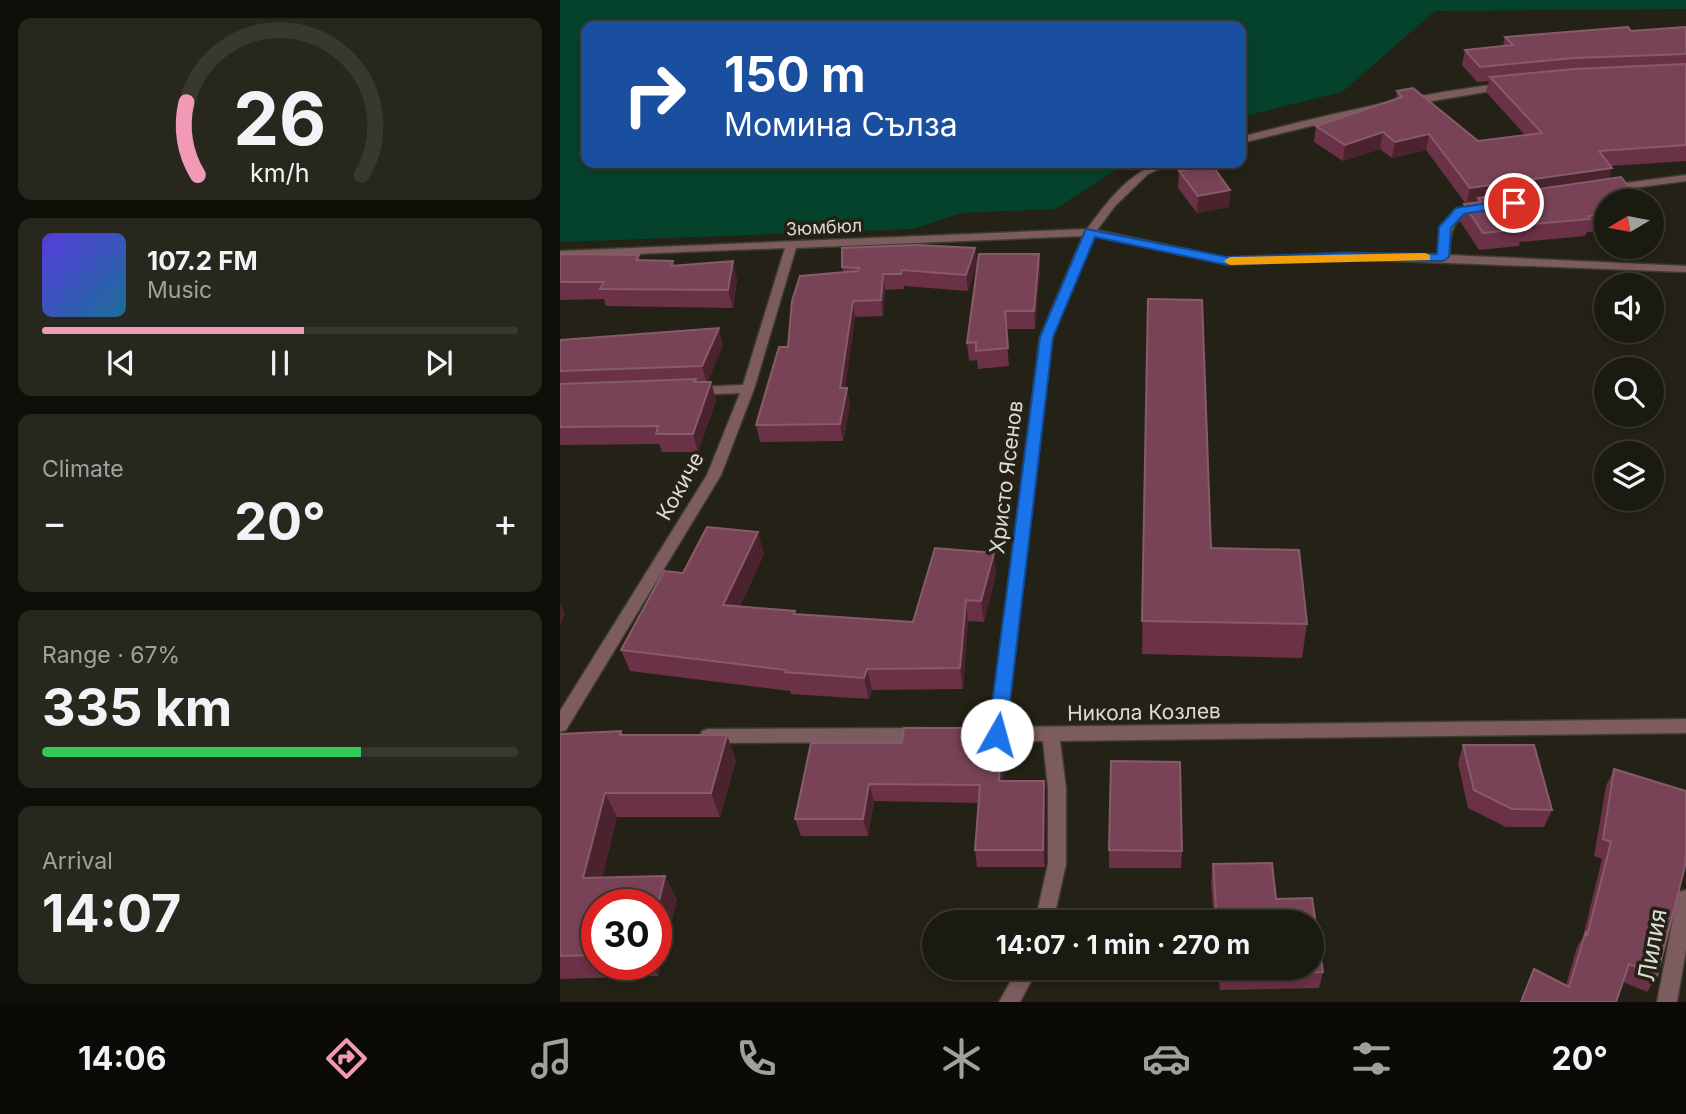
<!DOCTYPE html>
<html lang="en">
<head>
<meta charset="utf-8">
<style>
	body { margin:0; font-family:Inter,sans-serif; background:#28271e; color:#f1f3f6; height:100vh; display:flex; flex-direction:column; font-size:26px; white-space:nowrap }
	* { box-sizing:border-box; margin:0 }
	p { font-size:23px; color:#a0a19f }
	.icon { flex:none; width:38px; height:38px; fill:none; stroke:currentColor; stroke-width:2; stroke-linecap:round; stroke-linejoin:round }
	.map { position:relative; flex:1; overflow:hidden }
	.side { display:flex; flex-direction:column; gap:18px; padding:18px; background:#0f0e09; width:560px }
	.side>* { flex:none }
	.guide { position:absolute; left:21px; top:21px; width:665px; height:147px; border-radius:14px; box-shadow:0 4px 10px #0003,0 0 0 2px #393830; background:#1a4fa0; color:#fff; overflow:hidden }
	.needle { width:46px; rotate:260deg }
	.tools { position:absolute; left:1034px; top:189px; display:grid; gap:14px }
	.tools a { display:grid; place-items:center; width:70px; height:70px; border-radius:50%; background:#1b1a10; box-shadow:0 4px 10px #0003,0 0 0 2px #393830; font-size:35px }
	.speed { position:absolute; left:21px; top:889px; display:flex; gap:14px; font-size:35px; font-weight:700; text-align:center }
	.speed>* { display:grid; place-content:center; width:91px; height:91px; border-radius:50%; background:#1b1a10; box-shadow:0 4px 10px #0003,0 0 0 2px #393830; line-height:1 }
	.speed .limit { border:10px solid #d22; background:#fff; color:#111 }
	.pin { position:absolute; display:grid; place-items:center; width:60px; height:60px; color:#fff; margin:-30px; border:4px solid #fff; border-radius:50%; box-shadow:0 2px 7px #0007 }
	.me { position:absolute; width:77px; margin:-38px; rotate:7deg; stroke-linejoin:round; filter:drop-shadow(0 0 5px #0008) }
	.turn { display:flex; align-items:center; gap:24px; height:147px; padding:0 28px; font-size:32px }
	.turn .icon { width:91px; height:91px; stroke-width:2.5 }
	.turn b { display:block; font-size:49px; line-height:60px }
	.big { font-size:52px; font-weight:700; line-height:1.1 }
	.side .tile { flex:1; display:flex; flex-direction:column; justify-content:center; gap:10px; min-width:0; padding:0 24px; border-radius:14px; background:#28271e }
	.side .dial { align-items:center; gap:0 }
	.dial svg { height:182px; overflow:visible; fill:none; stroke:#393830; stroke-width:7; stroke-linecap:round; text-anchor:middle }
	.dial text { fill:#f1f3f6; stroke:none }
	.song { display:flex; align-items:center; gap:21px }
	.cover { width:84px; height:84px; border-radius:10px; background:linear-gradient(135deg,hsl(250 70% 55%),hsl(200 70% 35%)) }
	.played { height:7px; border-radius:4px; background:linear-gradient(90deg,#f09ab6 55%,#393830 55%) }
	.keys { display:flex; justify-content:space-around; direction:ltr }
	.heat { display:flex; justify-content:space-between; align-items:center; font-size:38px; direction:ltr }
	.charge { height:10px; border-radius:5px; background:linear-gradient(90deg,#34c759 67%,#393830 0) }
	.trip { position:absolute; left:362px; top:910px; width:402px; height:70px; border-radius:35px; background:#1b1a10; box-shadow:0 4px 10px #0003,0 0 0 2px #393830; font-weight:700; line-height:70px; text-align:center }
	.dock { display:flex; height:112px; justify-content:space-around; align-items:center; background:#0b0a06; color:#a0a19f }
	.dock .icon { width:49px; height:49px }
	.dock .selected { color:#f09ab6 }
	.dock b { font-size:32px; color:#f1f3f6 }
	main { display:flex; flex:1; min-height:0 }
	.map>svg:first-child { display:block }
	.green { fill:#05422c }
	.lines { fill:none; stroke-linecap:round; stroke-linejoin:round }
	.minor-casing { stroke:#3e3c30; stroke-width:3 }
	.minor { fill:#7c5c5e; fill-rule:evenodd }
	.wall { fill:#6b3146; fill-rule:evenodd }
	.shaded-wall { fill:#4a232d }
	.building { fill:#784356; stroke:#875b69; stroke-width:2 }
	.route { fill:#1a73e8; stroke:#114b97; stroke-width:2 }
	.slow { fill:#f59e0b }
	.labels { text-anchor:middle; dominant-baseline:central; stroke-width:7; stroke-linejoin:round; paint-order:stroke }
	.far-street-label { font-size:18px; fill:#dcdad2; stroke:#242216 }
	.street-label { font-size:21px; fill:#dcdad2; stroke:#242216 }
	.near-street-label { font-size:24px; fill:#dcdad2; stroke:#242216 }
</style>
</head>
<body>
<main>
<section class="side">
<div class="tile dial"><svg viewBox="0 0 100 80">
<path d="M14 69A42 42 0 1 1 86 69"/>
<path d="M14 69A42 42 0 0 1 9 37" stroke="#f09ab6"/>
<text x="50" y="56" font-size="32" font-weight="700">26</text>
<text x="50" y="72" font-size="11">km/h</text>
</svg></div>
<div class="tile">
<div class="song"><i class="cover"></i><div><b>107.2 FM</b><p>Music</p></div></div>
<div class="played"></div>
<div class="keys"><svg class="icon" aria-label="previous" viewBox="0 0 24 24"><path d="M18 5L8 12l10 7zM5 5v14"/></svg><svg class="icon" aria-label="pause" viewBox="0 0 24 24"><path d="M8 5v14M16 5v14"/></svg><svg class="icon" aria-label="next" viewBox="0 0 24 24"><path d="M6 5l10 7-10 7zM19 5v14"/></svg></div>
</div>
<div class="tile"><p>Climate</p>
<div class="heat"><a>−</a><b class="big">20°</b><a>+</a></div>
</div>
<div class="tile"><p>Range · 67%</p><b class="big">335 km</b><div class="charge"></div></div>
<div class="tile"><p>Arrival</p><b class="big">14:07</b></div>
</section>
<div class="map">
<svg width="1126" height="1002" viewBox="0 0 1126 1002">
	<rect width="100%" height="100%" fill="#242216"/>
	<path class="green" d="M0,0H1126V9L875,11L782,92L681,117V26H26V163H567L495,209L401,213L353,229L0,242Z"/>
	<g class="lines">
		<g class="minor-casing">
			<path id="minor" d="M946,83L949,84V88L813,111L681,143V137C768,114 856,94 946,83Z
				M599,163H613L588,174L555,206L537,230L667,258L785,253L878,255C880,222 886,212 919,205L924,208L923,210C893,217 891,226 889,255L1126,266V272L785,259L667,264L534,236L492,337L446,727L1126,719V733L500,741L506,788V864L493,922H475L488,864V788L483,741L393,742L387,740L385,735L387,730L430,728L480,337L523,236L236,248L194,389L161,475L6,730L0,732V711L147,475L180,393L137,395L131,391L137,387L183,385L225,248L0,257V251L527,229C547,202 567,175 599,163Z
				M1126,175V181L1050,191L1045,188L1050,185Z
				M363,728L369,730L371,735L369,740L363,742L148,743L142,741L140,736L142,731L148,729Z
				M1126,890V950L1117,1002H1097L1117,898L1119,892Z
				M458,968H478L460,1002H439Z"/>
		</g>
		<use href="#minor" class="minor"/>
	</g>
	<path class="wall" d="M1126,27V161L1051,166L1046,201V231L1027,232L1025,236L960,242L959,246L919,250L900,221L904,204H906L866,150L832,158L820,149L783,161L754,142L756,126L836,99L837,91L918,141L965,135L926,92L929,81L917,82L902,65L905,50L943,46L945,37Z
		M619,171L670,190L669,207L637,213L618,188Z
		M415,248L417,264L408,291L344,286V289L325,290L323,316L295,317L285,388H287L290,405L283,441L200,442L196,425L228,347L283,272L282,267Z
		M0,254L79,255L80,260L113,261L115,266L177,279L173,308L46,306L44,299L0,300Z
		M479,254L480,271L475,329H446L449,366L418,369L417,360L409,361L407,343Z
		M588,299L651,548L747,624L742,658L582,654Z
		M0,340L163,345L147,382H151L156,400L138,452H102L99,444L0,445Z
		M204,554L180,606L235,611L236,614L353,622L436,574L424,622L408,621L403,689L312,690L309,699L231,694L230,691L70,671L61,650L123,573Z
		M410,728L413,746L412,751L444,769L443,781L485,799V867H417L415,850L419,803L314,801L308,836H241L235,819L342,743Z
		M61,731L63,735L176,760L160,817H57L42,878L117,899L98,976L0,979V734ZM37,905H96V964H37Z
		M903,745L992,810L984,827H946L908,808L898,763Z
		M1054,769L1097,976L1087,992L1063,982L1056,1002H960L974,969L1006,985L1017,947L1023,937L1042,859L1034,856L1046,786Z
		M549,850L622,851L621,868H549Z
		M712,863L716,899L752,898L763,972L759,988L660,990L658,968H752V922H654L651,882L653,864Z"/>
	<path class="shaded-wall" d="M823,132L820,149L783,161L785,145Z
		M869,134L866,150L832,158L835,142Z
		M1052,168L1048,184L918,198L916,203L906,205L910,188Z
		M670,190L669,207L637,213L638,196Z
		M415,248L417,264L408,291L406,275Z
		M479,254L480,271L475,329L474,311Z
		M173,261L177,279L173,308L168,290Z
		M323,274L325,290L323,316L321,300Z
		M293,301L295,317L283,405L280,388Z
		M159,328L163,345L147,384L142,366Z
		M151,382L156,400L138,452L133,434Z
		M287,388L290,405L283,441L280,424Z
		M198,532L204,554L170,626L163,605Z
		M434,553L436,574L424,622L421,601Z
		M406,600L408,621L403,689L400,668Z
		M0,602L5,614L0,626Z
		M307,669L312,690L309,699L304,678Z
		M410,728L413,746L410,769L408,751Z
		M167,735L176,760L160,817L151,793Z
		M441,751L444,769L441,799L439,781Z
		M484,781L485,799V867L483,850Z
		M309,784L314,801L308,836L303,819Z
		M45,793L57,817L37,902L23,878Z
		M105,876L117,899L98,976L92,964H96V913Z"/>
	<path class="building" d="M1068,27L1071,31L1126,27V54L1014,58L920,67L905,50L953,45L945,37Z
		M1126,64V145L1039,151L1052,168L910,188L869,134L835,142L823,132L785,145L756,126L842,97L837,91L853,88L918,141L982,133L930,77L1014,69Z
		M652,165L670,190L638,196L619,171Z
		M1061,177L1080,201H1046V214L1028,216L1030,219L961,225L964,229L923,233L904,204L921,202L918,198Z
		M356,245L415,248L406,275L342,270L341,274H323L321,300L293,301L280,388H287L280,424L196,425L219,347H228L232,301L240,276L298,271L299,268L282,267V248Z
		M0,254L79,255L76,260L113,261L111,266L173,261L168,290L40,289L44,282H0Z
		M419,254H479L474,311H445L448,348L416,351V342L407,343Z
		M588,299L642,300L651,548L739,550L747,624L582,621Z
		M159,328L142,366L0,371V340Z
		M136,379L134,382H151L133,434H96L98,426L0,427V384Z
		M147,527L198,532L163,605L235,611L234,614L353,622L375,548L434,553L421,601L406,600L400,668L307,669L304,678L225,672L226,670L61,650L104,571L123,573Z
		M344,728H410L408,751H441L439,781H484L483,850H415L420,785L309,784L303,819H235L251,743H342Z
		M61,731L60,735H167L151,793H45L23,878L105,876L96,913V905H37V955L0,956V734Z
		M903,745H974L992,810L952,809L914,790Z
		M551,761L620,762L622,851L549,850Z
		M1054,769L1126,791V853L1125,866L1097,976L1069,964L1056,1002H961L974,969L1009,987L1026,931L1027,936L1051,842L1043,839Z
		M712,863L716,899L752,898L763,972L662,974L661,968H752V922H657L653,864Z"/>
	<path class="route" d="M954,199L958,200V205L904,214L891,228L889,257L883,261L785,260L667,265L535,237L493,337L446,735L444,740H430L428,735L480,337L526,229L667,257L785,253L877,254L879,227L896,208Z"/>
	<path class="slow" d="M865,253L870,255V260L670,265L664,261L670,257Z"/>
	<g class="labels">
		<g class="far-street-label">
			<text transform="translate(264 227) rotate(-3)">Зюмбюл</text>
		</g>
		<g class="street-label">
			<text transform="translate(446 477) rotate(-83)">Христо Ясенов</text>
			<text transform="translate(120 486) rotate(-61)">Кокиче</text>
			<text transform="translate(584 712) rotate(-1)">Никола Козлев</text>
		</g>
		<g class="near-street-label">
			<text transform="translate(1092 945) rotate(-80)">Лилия</text>
		</g>
	</g>
</svg>
<div class="tools">
<a><svg class="needle" viewBox="-14 -14 28 28"><path d="M0-13l5 13h-10z" fill="#e53935"/><path d="M0 13l5-13h-10z" fill="#a0a19f"/></svg></a>
<a><svg class="icon" aria-label="sound" viewBox="0 0 24 24"><path d="M4 9h4l5-4v14l-5-4H4zM17 9q2 3 0 6"/></svg></a>
<a><svg class="icon" aria-label="search" viewBox="0 0 24 24"><circle cx="10" cy="10" r="6"/><path d="M15 15l6 6"/></svg></a>
<a><svg class="icon" aria-label="layers" viewBox="0 0 24 24"><path d="M12 4l9 5-9 5-9-5zM3 14l9 5 9-5"/></svg></a>
</div>
<div class="speed"><div class="limit">30</div></div>
<div class="pin" style="left:954px;top:203px;background:#d93025"><svg class="icon" aria-label="arrive" viewBox="0 0 24 24"><path d="M6 21V4h12l-3 4 3 4H6"/></svg></div>
<svg class="me" style="left:437px;top:735px" viewBox="-20 -20 40 40"><circle r="19" fill="#fff"/><path d="M0-13L10 11 0 6-10 11z" fill="#1a73e8"/></svg>
<div class="trip">14:07 · 1 min · 270 m</div>
<div class="guide">
<div class="turn"><svg class="icon" aria-label="right" viewBox="0 0 24 24"><path d="M7 20v-9h11M14 6l5 5-5 5"/></svg><div><b>150 m</b>Момина Сълза</div></div>
</div>
</div>
</main>
<nav class="dock">
<b>14:06</b>
<svg class="icon selected" aria-label="directions" viewBox="0 0 24 24"><path d="M12 3l9 9-9 9-9-9zM9 14v-3h6M13 9l2 2-2 2"/></svg>
<svg class="icon" aria-label="music" viewBox="0 0 24 24"><path d="M9 18V5l10-2v13"/><circle cx="6" cy="18" r="3"/><circle cx="16" cy="16" r="3"/></svg>
<svg class="icon" aria-label="phone" viewBox="0 0 24 24"><path d="M5 4h4l2 5-3 2q2 4 5 5l2-3 5 2v4C11 20 4 13 5 4z"/></svg>
<svg class="icon" aria-label="climate" viewBox="0 0 24 24"><path d="M12 3v18M4 7l16 10M4 17L20 7"/></svg>
<svg class="icon" aria-label="car" viewBox="0 0 24 24"><path d="M5 17H2v-5l4-1 3-4h7l3 4 3 1v5h-3M9 17h6M6 11h13"/><circle cx="7" cy="17" r="2"/><circle cx="17" cy="17" r="2"/></svg>
<svg class="icon" aria-label="filters" viewBox="0 0 24 24"><path d="M4 7h16M4 17h16"/><circle cx="9" cy="7" r="2"/><circle cx="15" cy="17" r="2"/></svg>
<b>20°</b>
</nav>
</body>
</html>
